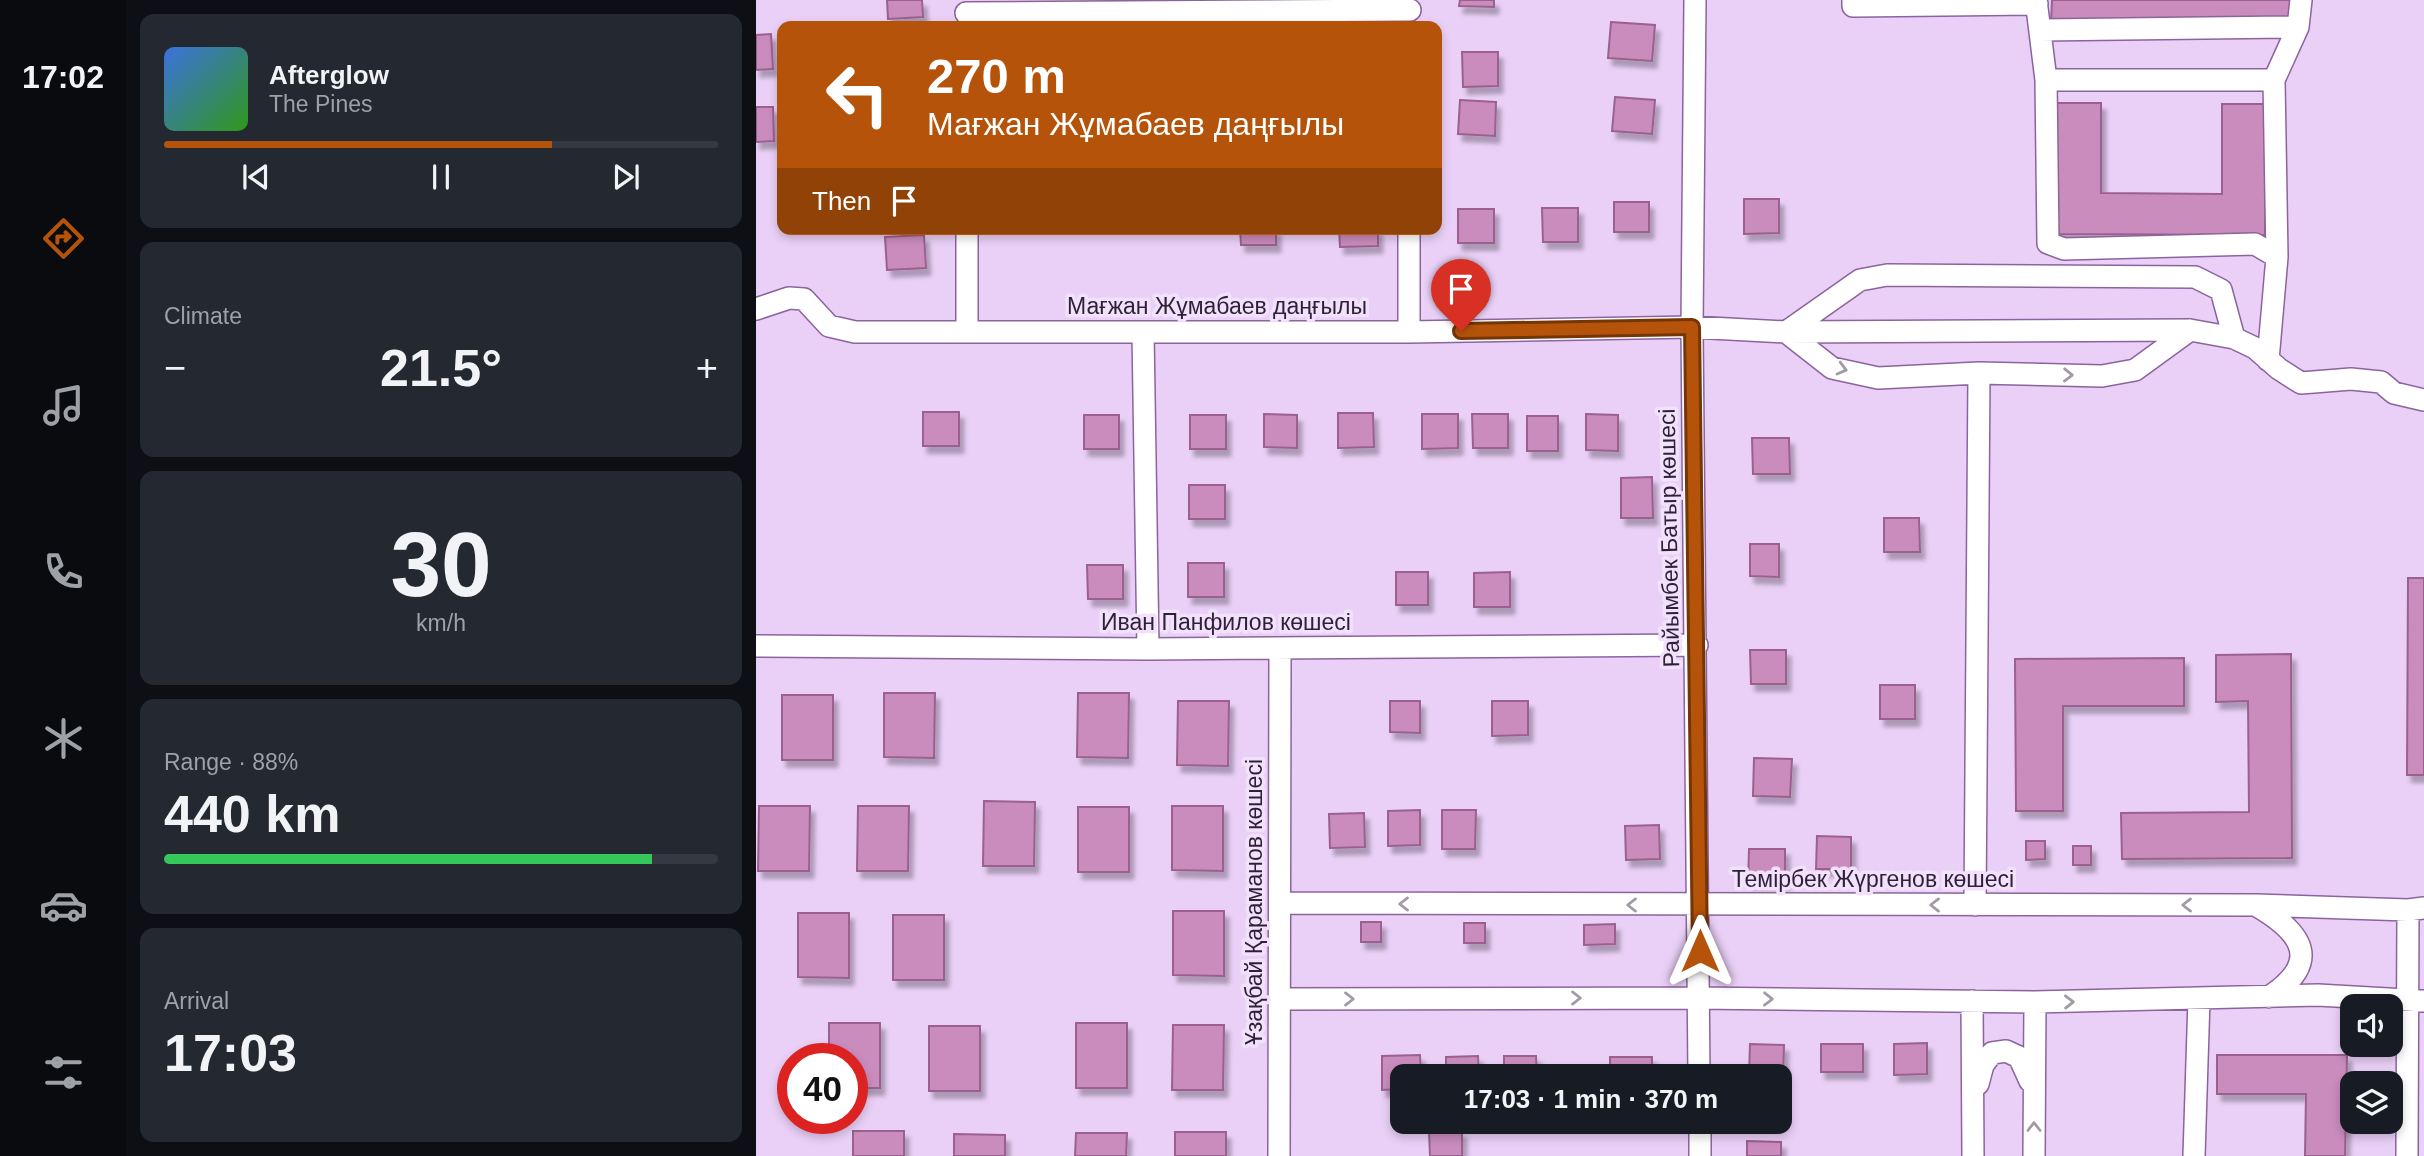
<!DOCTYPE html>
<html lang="en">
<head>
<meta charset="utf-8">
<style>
	body { margin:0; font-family:Helvetica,sans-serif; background:#242831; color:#f1f3f6; height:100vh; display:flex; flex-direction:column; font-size:26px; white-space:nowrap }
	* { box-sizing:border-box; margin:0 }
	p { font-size:23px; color:#9ea1a6 }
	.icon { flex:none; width:38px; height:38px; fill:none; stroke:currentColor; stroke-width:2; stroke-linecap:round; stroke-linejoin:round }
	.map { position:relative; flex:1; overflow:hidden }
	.panel { display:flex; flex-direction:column; gap:14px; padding:14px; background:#0d0f14; width:630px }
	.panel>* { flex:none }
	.banner { position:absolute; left:21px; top:21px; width:665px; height:214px; border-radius:14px; box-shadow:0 4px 10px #0003; background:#b45309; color:#fff; overflow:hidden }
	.fabs { position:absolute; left:1584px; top:994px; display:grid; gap:14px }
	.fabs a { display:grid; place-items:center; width:63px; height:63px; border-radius:14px; background:#171b24; box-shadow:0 4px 10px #0003; font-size:35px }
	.speed { position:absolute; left:21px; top:1043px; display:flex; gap:14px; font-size:35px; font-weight:700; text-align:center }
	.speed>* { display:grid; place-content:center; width:91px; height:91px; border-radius:50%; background:#171b24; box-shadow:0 4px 10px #0003; line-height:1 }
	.speed .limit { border:10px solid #d22; background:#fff; color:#111 }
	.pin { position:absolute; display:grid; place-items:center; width:60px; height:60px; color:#fff; margin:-72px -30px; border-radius:50% 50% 50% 0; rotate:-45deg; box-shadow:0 0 7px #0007 }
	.pin .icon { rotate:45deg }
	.me { position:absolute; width:77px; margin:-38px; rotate:0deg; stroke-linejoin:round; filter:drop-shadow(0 0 5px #0008) }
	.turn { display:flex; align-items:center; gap:24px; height:147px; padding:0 35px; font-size:32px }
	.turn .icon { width:91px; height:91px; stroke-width:2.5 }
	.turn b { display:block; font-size:49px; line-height:60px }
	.then { display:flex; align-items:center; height:66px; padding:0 35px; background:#0003; gap:14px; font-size:26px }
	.big { font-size:52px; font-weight:600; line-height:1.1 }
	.panel .card { flex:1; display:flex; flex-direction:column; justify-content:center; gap:10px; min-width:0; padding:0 24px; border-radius:14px; background:#242831 }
	.panel .dial { align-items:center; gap:0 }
	.dial b { font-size:91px; line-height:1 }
	.song { display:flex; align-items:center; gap:21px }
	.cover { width:84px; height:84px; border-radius:10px; background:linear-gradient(135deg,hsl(220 70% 55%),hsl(110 70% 35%)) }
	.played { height:7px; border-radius:4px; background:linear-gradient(90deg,#b45309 70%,#363941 70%) }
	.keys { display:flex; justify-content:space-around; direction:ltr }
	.heat { display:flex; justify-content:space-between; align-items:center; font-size:38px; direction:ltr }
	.charge { height:10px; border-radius:5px; background:linear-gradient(90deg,#34c759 88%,#363941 0) }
	.trip { position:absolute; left:634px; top:1064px; width:402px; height:70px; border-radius:14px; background:#171b24; box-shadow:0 4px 10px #0003; font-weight:600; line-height:70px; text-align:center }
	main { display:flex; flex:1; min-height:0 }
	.tabs { display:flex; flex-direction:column; width:126px; justify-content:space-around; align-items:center; background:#090b0e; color:#9ea1a6 }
	.tabs .icon { width:49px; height:49px }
	.tabs .selected { color:#b45309 }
	.tabs b { font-size:32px; color:#f1f3f6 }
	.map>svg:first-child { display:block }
	.building { fill:#ca8cbd; stroke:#9b618f; stroke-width:2; filter:url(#shadow) }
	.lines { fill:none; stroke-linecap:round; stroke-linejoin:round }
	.minor-casing { stroke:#8b649e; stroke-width:24 }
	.minor { stroke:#fff; stroke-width:21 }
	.oneway { stroke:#a29aa5 }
	.route-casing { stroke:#753606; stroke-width:18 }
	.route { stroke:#b45309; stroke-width:12 }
	.labels { text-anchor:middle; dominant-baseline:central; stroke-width:7; stroke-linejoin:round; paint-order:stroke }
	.street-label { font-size:23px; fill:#301f38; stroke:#f2e1fb }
</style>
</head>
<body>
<main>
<nav class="tabs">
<b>17:02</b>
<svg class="icon selected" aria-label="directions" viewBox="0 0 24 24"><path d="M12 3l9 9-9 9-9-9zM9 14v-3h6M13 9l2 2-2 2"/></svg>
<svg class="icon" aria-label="music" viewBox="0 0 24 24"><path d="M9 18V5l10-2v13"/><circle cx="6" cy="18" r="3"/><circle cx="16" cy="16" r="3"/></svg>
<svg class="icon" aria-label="phone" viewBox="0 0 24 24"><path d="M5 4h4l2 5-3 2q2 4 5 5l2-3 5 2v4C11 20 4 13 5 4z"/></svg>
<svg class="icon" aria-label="climate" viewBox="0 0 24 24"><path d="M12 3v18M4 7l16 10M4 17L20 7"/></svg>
<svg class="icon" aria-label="car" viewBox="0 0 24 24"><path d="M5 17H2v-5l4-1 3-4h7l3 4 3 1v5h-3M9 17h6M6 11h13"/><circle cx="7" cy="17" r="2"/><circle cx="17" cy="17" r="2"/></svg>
<svg class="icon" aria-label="filters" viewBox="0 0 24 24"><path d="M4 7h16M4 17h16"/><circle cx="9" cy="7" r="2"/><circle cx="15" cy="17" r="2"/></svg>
</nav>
<section class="panel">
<div class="card">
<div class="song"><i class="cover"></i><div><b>Afterglow</b><p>The Pines</p></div></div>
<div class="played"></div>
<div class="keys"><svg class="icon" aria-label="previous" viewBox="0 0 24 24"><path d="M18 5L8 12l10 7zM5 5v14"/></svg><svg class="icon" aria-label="pause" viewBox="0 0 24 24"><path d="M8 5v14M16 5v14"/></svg><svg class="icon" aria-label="next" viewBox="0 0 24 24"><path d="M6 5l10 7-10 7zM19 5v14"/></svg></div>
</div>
<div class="card"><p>Climate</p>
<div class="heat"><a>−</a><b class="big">21.5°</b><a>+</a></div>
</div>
<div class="card dial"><b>30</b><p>km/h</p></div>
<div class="card"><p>Range · 88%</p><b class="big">440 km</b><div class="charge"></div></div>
<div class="card"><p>Arrival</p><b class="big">17:03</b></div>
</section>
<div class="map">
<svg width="1668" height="1156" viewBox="0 0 1668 1156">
	<defs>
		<filter id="shadow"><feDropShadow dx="4.5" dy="7" stdDeviation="2" flood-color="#0004"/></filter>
	</defs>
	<rect width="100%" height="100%" fill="#ead0f7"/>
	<path class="building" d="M131,0H166L167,17L132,19Z
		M704,0H738V7L703,6Z
		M1296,0H1538V24L1295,23Z
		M855,22L899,25L896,61L852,58Z
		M15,34L17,69L0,70V35Z
		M706,52H742V86L707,87Z
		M859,97L899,100L896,134L856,131Z
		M704,100L740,102L739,136L702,134Z
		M1301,103H1345V193L1466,194V104H1510L1509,235L1301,234Z
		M0,107H17L18,141L0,142Z
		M988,199H1023V233L988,234Z
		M858,202H893V232H858Z
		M786,208H822V242H787Z
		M702,209H738V243H702Z
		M484,229H520V245H485Z
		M583,229H622V246L584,247Z
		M168,235L170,268L131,270L129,237Z
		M167,412H203V446H167Z
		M582,413H617L618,447L582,448Z
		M508,414L541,415V448L508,447Z
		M666,414H702V448L666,449Z
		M716,414H752V448H717Z
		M830,414L862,415V451L830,450Z
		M328,415H363V449H328Z
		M434,415H470V449H434Z
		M771,416H802V451H771Z
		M996,438H1033L1034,474H997Z
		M896,477L897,518H865V478Z
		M433,485H469V519H433Z
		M1128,518H1163L1164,552H1128Z
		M994,544H1023V577L994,576Z
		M432,563H468V597H432Z
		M331,565H367V599H332Z
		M640,572H672V605H640Z
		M754,572V607H718V573Z
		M1652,578H1668V775H1651Z
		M994,650H1030V684H995Z
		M1535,654L1536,858L1366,859L1365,813L1493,812L1492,701L1460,702V655Z
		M1428,658V706H1307V811H1260L1259,659Z
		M1124,685H1159V719H1124Z
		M128,693H179L178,758L128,757Z
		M322,693H373L372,758L321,757Z
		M26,695H77V760H26Z
		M422,701H473L472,766L421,765Z
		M634,701H664V733L634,732Z
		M736,701H772V735L736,736Z
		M998,758L1036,759L1034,797L997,796Z
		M228,801L279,802L278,866H227Z
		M3,806H54L53,871H2Z
		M102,806H153L152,871H101Z
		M416,806H467V871L416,870Z
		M322,807H373V872H322Z
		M664,810V845L632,846V811Z
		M686,810H720L719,849H686Z
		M608,813L609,847L574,848L573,814Z
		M903,825L904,859L870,860L869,826Z
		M1061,836L1095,837V869H1060Z
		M1270,841H1289V859L1270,860Z
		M1317,846H1335V865H1317Z
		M993,849H1029V883L992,882Z
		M417,911H468V976L417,975Z
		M42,913H93V978L42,977Z
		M137,915H188V980H137Z
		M605,922H625V942H605Z
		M708,923H729V943H708Z
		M859,924V944L828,945V925Z
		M73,1023H124V1088H96V1059H73Z
		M320,1023H371V1088H320Z
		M417,1025H468L467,1090H416Z
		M173,1026H224V1091H173Z
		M1171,1043V1074L1138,1075V1044Z
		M994,1044L1028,1045L1027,1080H1024V1076H993Z
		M1065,1044H1107V1072H1065Z
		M664,1055L665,1076H646V1089L626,1090V1056Z
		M1461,1055H1591L1589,1156H1549L1550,1094H1461Z
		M722,1056L723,1076H690V1057Z
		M748,1056H780L781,1076H748Z
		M854,1057H896V1076H854Z
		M97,1131H148V1156H97Z
		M673,1131H706V1156H674Z
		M419,1132H470V1156H419Z
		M320,1133H371L370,1156H319Z
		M198,1134L249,1135V1156H198Z
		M991,1141L1025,1142V1156H991Z"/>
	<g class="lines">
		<g class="minor-casing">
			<path id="minor" d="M939,0L936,327L943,1076
				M1097,0V6L1281,4
				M1280,0L1290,80L1292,243L1308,249L1499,244L1521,257
				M210,13L654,10
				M1284,30L1542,27
				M1290,80H1518
				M211,229V331
				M0,309L33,298L48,299L73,326L99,332H653L936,327L1030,332L1434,330L1478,338L1499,348L1523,369L1545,383L1595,379L1625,382L1638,393L1668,400
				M387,332L392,649
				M653,332V229
				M1030,332L1104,280L1131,275L1439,277L1465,290L1478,338
				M1030,332L1076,368L1122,378L1223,373L1346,376L1379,370L1434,330
				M1512,360L1521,257L1518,80L1542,27L1545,0
				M0,646L392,649L941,645
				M524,903L1500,905L1652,910L1668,908
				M1219,905L1223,373
				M1501,906C1547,933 1566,962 1513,997
				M525,999L943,998L1279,1002L1562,995L1668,1001
				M1216,1001L1217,1156
				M1222,1084L1227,1065L1236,1053L1250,1051L1263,1057L1274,1081
				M944,1122V1156
				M523,1156L524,648
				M1278,1156L1279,1002
				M1438,1156L1443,999
				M1651,1156L1652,910"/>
		</g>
		<use href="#minor" class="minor"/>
	</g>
	<defs><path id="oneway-chevron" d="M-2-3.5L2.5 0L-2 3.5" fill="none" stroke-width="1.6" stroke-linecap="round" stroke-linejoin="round" transform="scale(1.75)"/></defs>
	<g class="oneway">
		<use href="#oneway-chevron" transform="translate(1086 369) rotate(15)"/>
		<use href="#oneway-chevron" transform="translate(1312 375) rotate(1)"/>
		<use href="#oneway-chevron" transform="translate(648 904) rotate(-180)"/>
		<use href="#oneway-chevron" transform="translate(876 905) rotate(-180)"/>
		<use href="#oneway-chevron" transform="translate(1179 905) rotate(180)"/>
		<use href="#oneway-chevron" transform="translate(1431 905) rotate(180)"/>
		<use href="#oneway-chevron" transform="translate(820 998)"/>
		<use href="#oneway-chevron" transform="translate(593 999)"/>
		<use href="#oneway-chevron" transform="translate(1012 999) rotate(1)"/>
		<use href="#oneway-chevron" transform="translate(1313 1002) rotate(-1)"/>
		<use href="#oneway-chevron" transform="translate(1278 1127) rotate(-90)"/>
	</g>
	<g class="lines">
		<g class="route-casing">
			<path id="route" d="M705,331L936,327L944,951"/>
		</g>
		<use href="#route" class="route"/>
	</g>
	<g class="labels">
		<g class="street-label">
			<text x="461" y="306">Мағжан Жұмабаев даңғылы</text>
			<text transform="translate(913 538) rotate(-91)">Райымбек Батыр көшесі</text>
			<text x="470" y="622">Иван Панфилов көшесі</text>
			<text x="1117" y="879">Темірбек Жүргенов көшесі</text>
			<text transform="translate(498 902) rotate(-90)">Ұзақбай Қараманов көшесі</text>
		</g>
	</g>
</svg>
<div class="fabs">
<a><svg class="icon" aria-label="sound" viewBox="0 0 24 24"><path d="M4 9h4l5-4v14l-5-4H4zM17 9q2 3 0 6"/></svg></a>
<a><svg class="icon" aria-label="layers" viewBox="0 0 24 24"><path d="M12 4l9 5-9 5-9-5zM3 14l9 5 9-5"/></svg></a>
</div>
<div class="speed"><div class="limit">40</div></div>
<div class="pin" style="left:705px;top:331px;background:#d93025"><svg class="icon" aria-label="arrive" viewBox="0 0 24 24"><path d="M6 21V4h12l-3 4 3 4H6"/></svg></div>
<svg class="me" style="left:944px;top:951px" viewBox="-20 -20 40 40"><path d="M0-17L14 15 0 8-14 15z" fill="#b45309" stroke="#fff" stroke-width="4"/></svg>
<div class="trip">17:03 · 1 min · 370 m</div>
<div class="banner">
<div class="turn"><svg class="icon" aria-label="left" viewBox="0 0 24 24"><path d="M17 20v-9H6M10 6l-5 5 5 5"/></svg><div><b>270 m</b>Мағжан Жұмабаев даңғылы</div></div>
<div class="then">Then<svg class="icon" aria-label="arrive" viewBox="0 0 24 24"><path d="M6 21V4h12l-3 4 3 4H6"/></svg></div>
</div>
</div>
</main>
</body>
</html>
